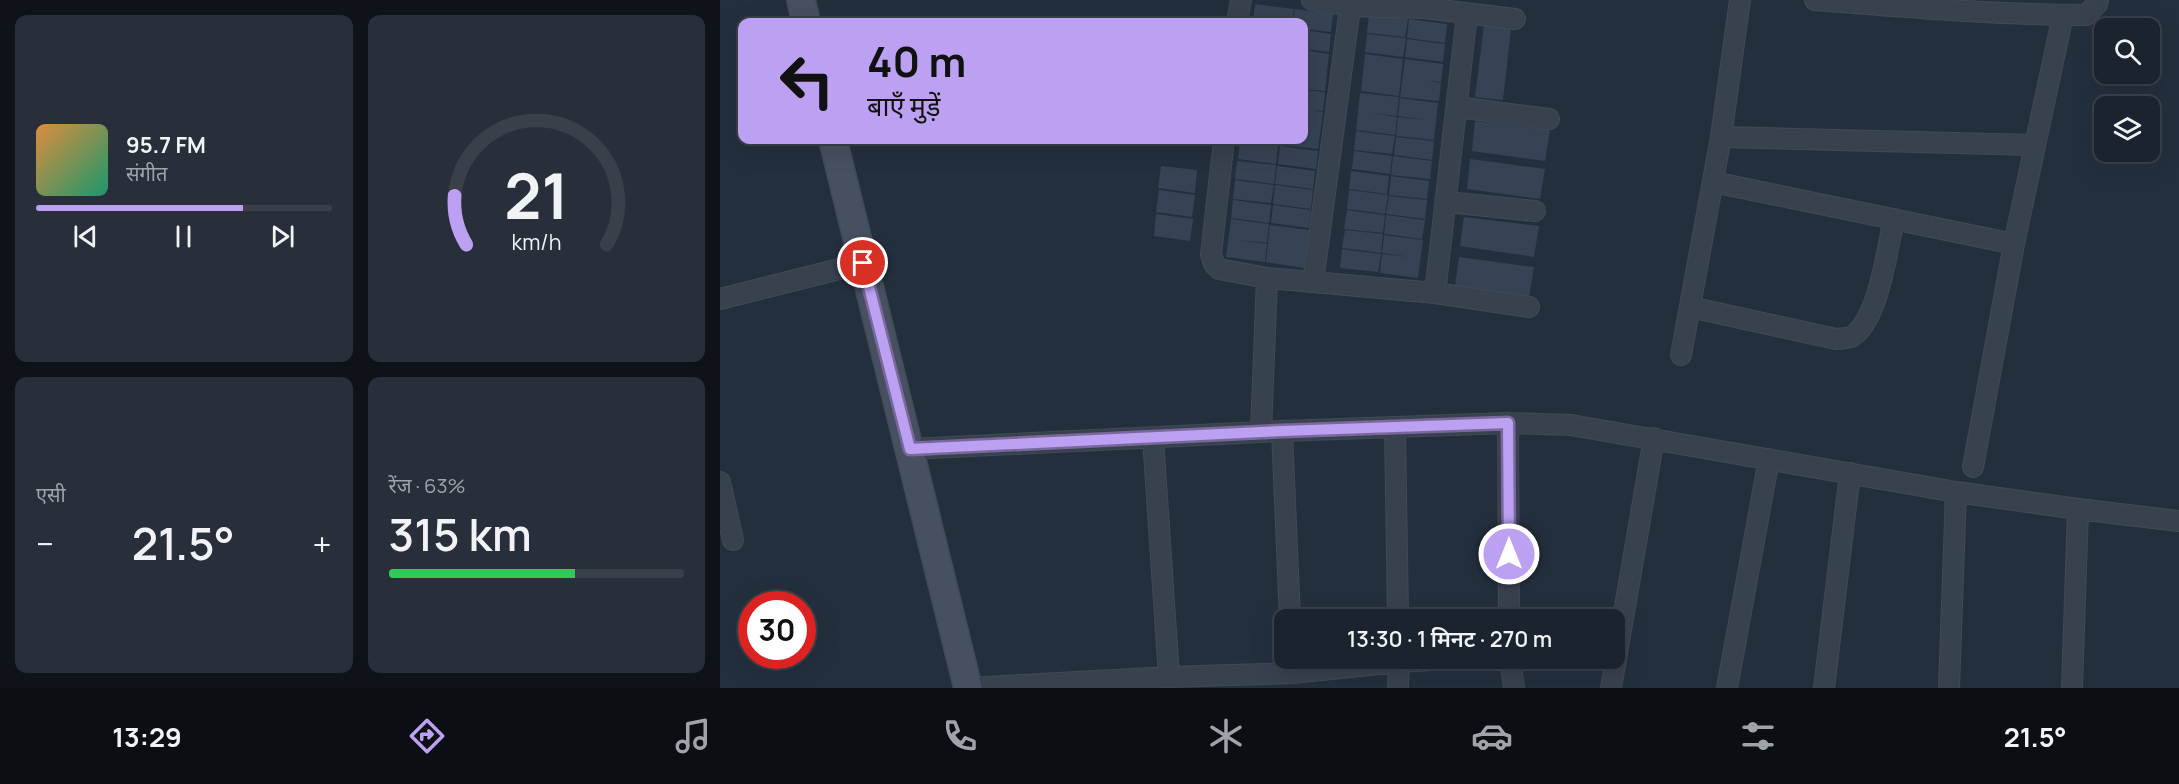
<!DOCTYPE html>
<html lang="hi">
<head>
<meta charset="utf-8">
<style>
	body { margin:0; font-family:Manrope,"Noto Sans Devanagari",sans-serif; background:#282f3a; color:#f1f3f6; height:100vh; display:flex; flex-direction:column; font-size:22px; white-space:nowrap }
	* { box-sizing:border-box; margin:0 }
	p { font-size:20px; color:#a0a4aa }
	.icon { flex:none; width:33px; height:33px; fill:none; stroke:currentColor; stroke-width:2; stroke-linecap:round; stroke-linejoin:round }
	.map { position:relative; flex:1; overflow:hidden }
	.side { display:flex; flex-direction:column; gap:15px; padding:15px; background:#0f1319; width:720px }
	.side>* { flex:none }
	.top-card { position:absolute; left:18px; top:18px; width:570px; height:126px; border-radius:12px; box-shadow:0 6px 24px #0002,0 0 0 2px #39404a; background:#bca0f2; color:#111; overflow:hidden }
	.controls { position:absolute; left:1374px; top:18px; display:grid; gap:12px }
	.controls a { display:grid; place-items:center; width:66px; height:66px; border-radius:12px; background:#1b232e; box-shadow:0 6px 24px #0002,0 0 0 2px #39404a; font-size:30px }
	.speed { position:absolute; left:18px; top:591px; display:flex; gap:12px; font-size:30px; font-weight:700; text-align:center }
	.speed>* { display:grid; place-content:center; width:78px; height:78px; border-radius:50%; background:#1b232e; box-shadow:0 6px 24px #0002,0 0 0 2px #39404a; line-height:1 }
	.speed .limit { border:9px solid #d22; background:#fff; color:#111 }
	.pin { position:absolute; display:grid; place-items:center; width:51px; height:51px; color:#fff; margin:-26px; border:3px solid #fff; border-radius:50%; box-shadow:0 2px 6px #0007 }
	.me { position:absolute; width:66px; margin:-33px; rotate:0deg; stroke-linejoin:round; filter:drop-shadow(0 0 4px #0008) }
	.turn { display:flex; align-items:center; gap:21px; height:126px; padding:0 30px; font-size:27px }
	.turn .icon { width:78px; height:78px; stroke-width:2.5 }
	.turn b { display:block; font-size:42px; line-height:51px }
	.big { font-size:45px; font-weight:600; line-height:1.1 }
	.side .tile { flex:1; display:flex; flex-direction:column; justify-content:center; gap:9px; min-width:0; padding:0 21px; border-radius:12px; background:#282f3a }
	.side .dial { align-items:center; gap:0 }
	.dial svg { height:156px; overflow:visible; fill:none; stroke:#39404a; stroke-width:7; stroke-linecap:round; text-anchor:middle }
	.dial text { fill:#f1f3f6; stroke:none }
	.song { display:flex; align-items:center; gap:18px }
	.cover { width:72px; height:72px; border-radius:9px; background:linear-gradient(135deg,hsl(30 70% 55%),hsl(160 70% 35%)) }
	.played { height:6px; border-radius:3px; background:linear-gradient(90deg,#bca0f2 70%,#39404a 70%) }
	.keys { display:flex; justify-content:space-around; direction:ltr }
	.heat { display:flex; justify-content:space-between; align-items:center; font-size:33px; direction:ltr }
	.charge { height:9px; border-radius:4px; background:linear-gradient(90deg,#34c759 63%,#39404a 0) }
	.side .tiles { flex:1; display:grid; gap:15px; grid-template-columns:repeat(2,1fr) }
	.trip { position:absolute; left:554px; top:609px; width:351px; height:60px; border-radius:12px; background:#1b232e; box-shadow:0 6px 24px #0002,0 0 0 2px #39404a; font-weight:600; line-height:60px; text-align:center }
	.tab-bar { display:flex; height:96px; justify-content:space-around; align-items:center; background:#0b0e12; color:#a0a4aa }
	.tab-bar .icon { width:42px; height:42px }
	.tab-bar .current { color:#bca0f2 }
	.tab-bar b { font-size:27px; color:#f1f3f6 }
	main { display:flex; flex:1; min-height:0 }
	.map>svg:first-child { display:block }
	.building { fill:#364354 }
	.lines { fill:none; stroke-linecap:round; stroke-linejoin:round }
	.minor-casing { stroke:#414a57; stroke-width:22 }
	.secondary-casing { stroke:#414a57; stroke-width:30 }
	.minor { stroke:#38414e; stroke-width:20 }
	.secondary { stroke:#465061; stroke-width:27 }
	.route-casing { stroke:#7a689d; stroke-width:15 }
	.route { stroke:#bca0f2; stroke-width:10 }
</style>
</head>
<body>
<main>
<section class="side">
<div class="tiles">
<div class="tile">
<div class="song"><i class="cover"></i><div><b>95.7 FM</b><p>संगीत</p></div></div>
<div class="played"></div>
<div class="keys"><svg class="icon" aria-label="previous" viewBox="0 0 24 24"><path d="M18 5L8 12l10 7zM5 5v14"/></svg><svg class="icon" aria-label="pause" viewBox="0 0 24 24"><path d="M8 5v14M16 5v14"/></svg><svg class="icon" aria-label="next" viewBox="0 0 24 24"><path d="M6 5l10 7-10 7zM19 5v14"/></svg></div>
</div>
<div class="tile dial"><svg viewBox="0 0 100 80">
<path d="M14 69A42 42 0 1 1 86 69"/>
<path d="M14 69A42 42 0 0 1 8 44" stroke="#bca0f2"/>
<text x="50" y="56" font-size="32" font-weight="700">21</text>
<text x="50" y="72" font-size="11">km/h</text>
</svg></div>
<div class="tile"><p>एसी</p>
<div class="heat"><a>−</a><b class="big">21.5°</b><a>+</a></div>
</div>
<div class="tile"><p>रेंज · 63%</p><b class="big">315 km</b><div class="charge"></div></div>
</div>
</section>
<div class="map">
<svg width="1459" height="688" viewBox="0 0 1459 688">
	<rect width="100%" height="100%" fill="#242f3e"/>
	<path class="building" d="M535,4L574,9L572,22H533Z
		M575,9L613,14L611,32L584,29V22H573Z
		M649,14L688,19L685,37L647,33Z
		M689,19L727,24L725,43L687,38Z
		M764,25L791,28L783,100L755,97Z
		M584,30L611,34L609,52L584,49Z
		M647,34L686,38L683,57L645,52Z
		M687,39L725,44L723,62L685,57Z
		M584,50L609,54L605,91L584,89Z
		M645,54L683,59L679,96L641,91Z
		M685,59L723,64L721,82L707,81L721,83L719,101L680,97Z
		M584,90L605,92L603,111L586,110L603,112L598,149L560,145V140H584Z
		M640,93L679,97L677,116L650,113L677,117L675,135L636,130Z
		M680,98L718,103L714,140L676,136L678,117L705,120L678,116Z
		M755,121L830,130L825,161L752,151Z
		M636,131L675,136L672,154L634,150Z
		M676,137L714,141L712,160L674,155Z
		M532,140H559L558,144Z
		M520,141L558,145L556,164L518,159Z
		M560,146L598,151L596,169L558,164Z
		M634,151L672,156L670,174L632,169Z
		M673,156L712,161L710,179L671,175Z
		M750,159L825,169L820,199L747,189Z
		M517,161L556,165L554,184L515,179Z
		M441,166L477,170L475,193L438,188Z
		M557,166L595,171L593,189L555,184Z
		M631,171L669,176L667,194L629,189Z
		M671,176L709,181L707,199L669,195Z
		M515,180L554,185L551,203L513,199Z
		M555,185L593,190L591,209L553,204Z
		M439,190L475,195L472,217L436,212Z
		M629,190L668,195L665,214L627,209Z
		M669,196L707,200L705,219L666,214Z
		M513,200L551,205L549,223L511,218Z
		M553,205L591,210L589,228L551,223Z
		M627,210L665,215L663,233L624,229Z
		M436,214L473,219L470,241L434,236Z
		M666,215L705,220L702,239L664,234Z
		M744,217L819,226L814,257L740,246Z
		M511,219L549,224L547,243L518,240L547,244L545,262L506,257Z
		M550,225L589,230L584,268L546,262Z
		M625,230L663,234L661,253L622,248Z
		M664,235L703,240L698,278L660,273L662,254L691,257L662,253Z
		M622,249L661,254L658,272L620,268Z
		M739,257L814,267L809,297L735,286Z"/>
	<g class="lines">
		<g class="minor-casing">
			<path id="minor" d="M592,0L630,6L704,8L795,19
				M1095,0C1185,7 1275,15 1366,15L1377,4L1378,0
				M517,22L521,0
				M737,107L829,119
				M1001,137L1315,145
				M504,140L491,254L494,264L499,269L547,278
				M993,182L1294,244
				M727,202L815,211
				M593,282L715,293L747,14
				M715,293L809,307
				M0,299L143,263
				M970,307L1116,339C1121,338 1129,339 1133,336C1159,317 1167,250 1174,219
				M961,355L1001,137L1020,0
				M788,423L789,620
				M675,428L678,620
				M562,431L570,620
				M541,432L547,278L593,282L631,0
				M433,438L449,677
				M190,449L562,431L788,423L851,425L1236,492L1358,509L1459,521
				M1253,467L1294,244L1343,15
				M0,482L13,540
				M790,658L794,688
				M248,688L449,677L572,673L679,662L751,658
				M678,688L679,658
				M891,688L934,438
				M1007,688L1049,459
				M1104,688L1130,473
				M1229,688L1236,492
				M1352,688L1358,509"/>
		</g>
		<g class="secondary-casing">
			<path id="secondary" d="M81,0L86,22
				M113,140L248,688"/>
		</g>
		<use href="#minor" class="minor"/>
		<use href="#secondary" class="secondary"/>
	</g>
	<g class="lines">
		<g class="route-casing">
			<path id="route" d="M143,263L190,449L562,431L788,423L789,554"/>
		</g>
		<use href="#route" class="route"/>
	</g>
</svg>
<div class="controls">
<a><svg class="icon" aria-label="search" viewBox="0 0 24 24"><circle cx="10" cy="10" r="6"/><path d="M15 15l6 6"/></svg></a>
<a><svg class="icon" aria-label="layers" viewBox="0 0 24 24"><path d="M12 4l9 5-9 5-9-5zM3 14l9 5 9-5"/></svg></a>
</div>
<div class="speed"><div class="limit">30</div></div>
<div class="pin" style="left:143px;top:263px;background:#d93025"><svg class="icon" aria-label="arrive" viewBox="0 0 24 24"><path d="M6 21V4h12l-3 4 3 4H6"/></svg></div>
<svg class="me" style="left:789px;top:554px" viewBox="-20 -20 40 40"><circle r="17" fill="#bca0f2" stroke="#fff" stroke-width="3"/><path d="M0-11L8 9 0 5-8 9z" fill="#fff"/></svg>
<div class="trip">13:30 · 1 मिनट · 270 m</div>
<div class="top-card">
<div class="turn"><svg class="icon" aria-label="left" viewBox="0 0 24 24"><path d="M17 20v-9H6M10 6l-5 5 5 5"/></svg><div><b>40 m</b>बाएँ मुड़ें</div></div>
</div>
</div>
</main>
<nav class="tab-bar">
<b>13:29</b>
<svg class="icon current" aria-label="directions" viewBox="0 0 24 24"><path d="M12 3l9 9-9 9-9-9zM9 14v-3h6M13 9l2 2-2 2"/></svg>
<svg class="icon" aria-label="music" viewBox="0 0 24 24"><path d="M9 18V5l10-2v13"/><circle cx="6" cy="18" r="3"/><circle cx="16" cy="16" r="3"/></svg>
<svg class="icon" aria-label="phone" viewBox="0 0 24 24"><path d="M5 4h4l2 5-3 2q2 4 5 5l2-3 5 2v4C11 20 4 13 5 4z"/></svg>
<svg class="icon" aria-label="climate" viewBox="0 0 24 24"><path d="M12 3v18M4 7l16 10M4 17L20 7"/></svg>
<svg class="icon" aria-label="car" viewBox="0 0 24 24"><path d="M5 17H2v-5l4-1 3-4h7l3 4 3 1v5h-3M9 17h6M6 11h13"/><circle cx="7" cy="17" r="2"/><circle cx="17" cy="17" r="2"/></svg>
<svg class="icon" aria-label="filters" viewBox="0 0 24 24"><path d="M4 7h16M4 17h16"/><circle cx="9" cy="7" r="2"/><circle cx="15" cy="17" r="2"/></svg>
<b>21.5°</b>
</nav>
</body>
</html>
